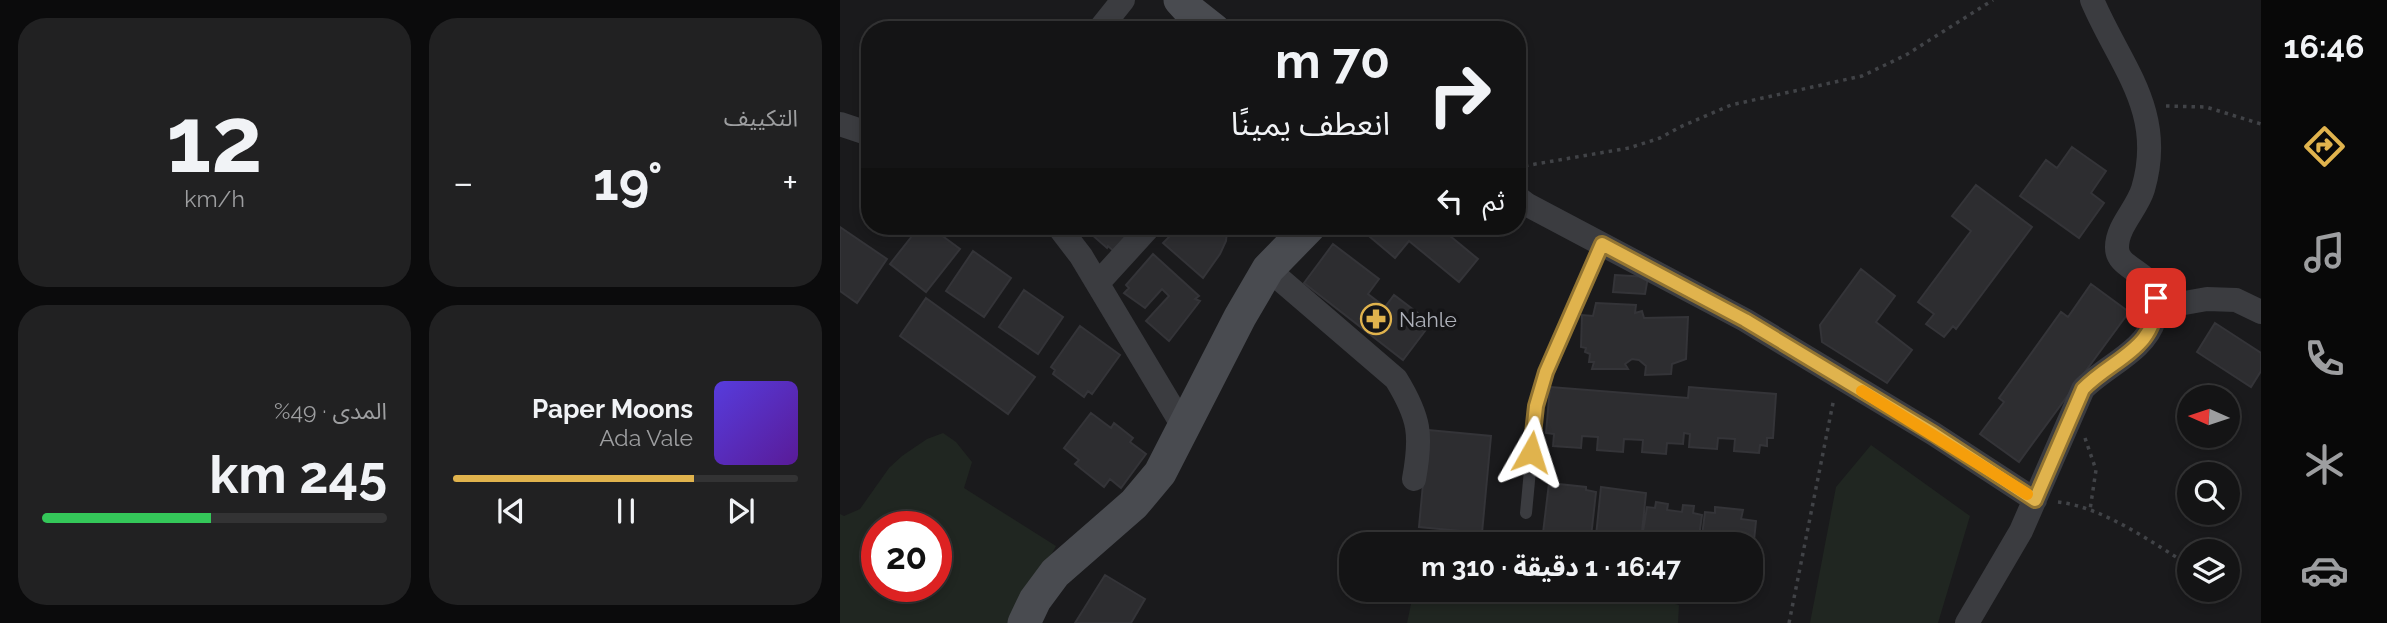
<!DOCTYPE html>
<html lang="ar">
<head>
<meta charset="utf-8">
<style>
	body { margin:0; font-family:Raleway,"Noto Sans Arabic",sans-serif; background:#212122; color:#f1f3f6; direction:rtl; height:100vh; display:flex; flex-direction:column; font-size:26px; white-space:nowrap }
	* { box-sizing:border-box; margin:0 }
	p { font-size:23px; color:#9d9ea0 }
	.icon { flex:none; width:38px; height:38px; fill:none; stroke:currentColor; stroke-width:2; stroke-linecap:round; stroke-linejoin:round }
	.map { position:relative; flex:1; overflow:hidden; direction:ltr }
	.panel { display:flex; flex-direction:column; gap:18px; padding:18px; background:#0b0b0c; width:840px }
	.panel>* { flex:none }
	.banner { position:absolute; left:21px; top:21px; width:665px; height:214px; border-radius:28px; box-shadow:0 4px 10px #0003,0 0 0 2px #333334; direction:rtl; background:#141415; color:#f1f3f6; overflow:hidden }
	.needle { width:46px; rotate:273deg }
	.tools { position:absolute; left:1337px; top:385px; display:grid; gap:14px }
	.tools a { display:grid; place-items:center; width:63px; height:63px; border-radius:50%; background:#141415; box-shadow:0 4px 10px #0003,0 0 0 2px #333334; font-size:35px }
	.speed { position:absolute; left:21px; top:511px; display:flex; gap:14px; font-size:35px; font-weight:700; text-align:center }
	.speed>* { display:grid; place-content:center; width:91px; height:91px; border-radius:50%; background:#141415; box-shadow:0 4px 10px #0003,0 0 0 2px #333334; line-height:1 }
	.speed .limit { border:10px solid #d22; background:#fff; color:#111 }
	.pin { position:absolute; display:grid; place-items:center; width:60px; height:60px; color:#fff; margin:-30px; border-radius:14px; box-shadow:0 4px 10px #0006 }
	.me { position:absolute; width:77px; margin:-38px; rotate:6deg; stroke-linejoin:round; filter:drop-shadow(0 0 5px #0008) }
	.turn { display:flex; align-items:center; gap:24px; height:147px; padding:0 21px; font-size:32px }
	.turn .icon { width:91px; height:91px; stroke-width:2.5 }
	.turn b { display:block; font-size:49px; line-height:60px }
	.then { display:flex; align-items:center; height:66px; padding:0 21px; background:#0003; gap:14px; font-size:26px }
	.big { font-size:52px; font-weight:700; line-height:1.1 }
	.panel .widget { flex:1; display:flex; flex-direction:column; justify-content:center; gap:10px; min-width:0; padding:0 24px; border-radius:28px; background:#212122 }
	.panel .dial { align-items:center; gap:0 }
	.dial b { font-size:91px; line-height:1 }
	.song { display:flex; align-items:center; gap:21px }
	.cover { width:84px; height:84px; border-radius:10px; background:linear-gradient(135deg,hsl(250 70% 55%),hsl(270 70% 35%)) }
	.played { height:7px; border-radius:4px; background:linear-gradient(90deg,#e0b34d 70%,#333334 70%) }
	.keys { display:flex; justify-content:space-around; direction:ltr }
	.heat { display:flex; justify-content:space-between; align-items:center; font-size:38px; direction:ltr }
	.charge { height:10px; border-radius:5px; background:linear-gradient(90deg,#34c759 49%,#333334 0) }
	.panel .tiles { flex:1; display:grid; gap:18px; grid-template-columns:repeat(2,1fr) }
	.trip { position:absolute; left:499px; top:532px; width:424px; height:70px; border-radius:28px; background:#141415; box-shadow:0 4px 10px #0003,0 0 0 2px #333334; font-weight:700; line-height:70px; text-align:center; direction:rtl }
	main { display:flex; flex:1; min-height:0 }
	.menu { display:flex; flex-direction:column; width:126px; justify-content:space-around; align-items:center; background:#080808; color:#9d9ea0 }
	.menu .icon { width:49px; height:49px }
	.menu .current { color:#e0b34d }
	.menu b { font-size:32px; color:#f1f3f6 }
	.map>svg:first-child { display:block }
	.green { fill:#202621; fill-rule:evenodd }
	.building { fill:#2d2d30; stroke:#343438; stroke-width:2 }
	.lines { fill:none; stroke-linecap:round; stroke-linejoin:round }
	.path { stroke:#414347; stroke-width:3.5; stroke-dasharray:3.5 5; stroke-linecap:butt }
	.lane { stroke:#3b3c40; stroke-width:12 }
	.street { stroke:#3b3c40; stroke-width:24 }
	.secondary { stroke:#494b50; stroke-width:33 }
	.route-casing { stroke:#927432; stroke-width:18 }
	.route { stroke:#e0b34d; stroke-width:12 }
	.slow { stroke:#f59e0b; stroke-width:12 }
	.labels { text-anchor:middle; dominant-baseline:central; stroke-width:7; stroke-linejoin:round; paint-order:stroke }
	.poi-label { font-size:21px; fill:#aeb1ba; stroke:#151517; text-anchor:start }
</style>
</head>
<body>
<main>
<nav class="menu">
<b>16:46</b>
<svg class="icon current" aria-label="directions" viewBox="0 0 24 24"><path d="M12 3l9 9-9 9-9-9zM9 14v-3h6M13 9l2 2-2 2"/></svg>
<svg class="icon" aria-label="music" viewBox="0 0 24 24"><path d="M9 18V5l10-2v13"/><circle cx="6" cy="18" r="3"/><circle cx="16" cy="16" r="3"/></svg>
<svg class="icon" aria-label="phone" viewBox="0 0 24 24"><path d="M5 4h4l2 5-3 2q2 4 5 5l2-3 5 2v4C11 20 4 13 5 4z"/></svg>
<svg class="icon" aria-label="climate" viewBox="0 0 24 24"><path d="M12 3v18M4 7l16 10M4 17L20 7"/></svg>
<svg class="icon" aria-label="car" viewBox="0 0 24 24"><path d="M5 17H2v-5l4-1 3-4h7l3 4 3 1v5h-3M9 17h6M6 11h13"/><circle cx="7" cy="17" r="2"/><circle cx="17" cy="17" r="2"/></svg>
</nav>
<div class="map">
<svg width="1421" height="623" viewBox="0 0 1421 623">
	<rect width="100%" height="100%" fill="#1a1a1c"/>
	<path class="green" d="M103,433L116,442L132,462L124,488L216,546L175,623H0V514L4,516L20,509L49,468L62,456L87,439ZM37,527H96V586H37Z
		M1031,445L1130,516L1098,623H970L996,487Z
		M574,590H781L839,605L838,623H567Z"/>
	<path class="building" d="M1232,147L1266,171L1251,193L1264,203L1239,238L1180,196L1206,160L1217,168Z
		M1136,185L1192,227L1116,329L1113,326L1104,337L1086,324L1094,314L1078,302L1131,231L1112,216Z
		M80,226H89L120,249L86,292L50,264Z
		M242,226H300L276,253L268,246L267,248Z
		M340,226H381L387,231L386,241L380,254L363,278L323,243Z
		M517,226H598L638,259L619,282L569,241L555,258Z
		M0,227L47,259L17,303L0,291Z
		M493,244L539,279L528,294L545,307L554,295L591,323L563,360L464,283Z
		M133,251L171,278L144,317L106,291Z
		M313,254L359,296L355,299L360,301L329,341L306,321L329,296L322,289L305,308L284,293L289,288L286,285Z
		M1021,269L1055,296L1036,322L1072,350L1047,383L982,342L980,325Z
		M775,275L808,277L805,294L773,292Z
		M1251,284L1289,312L1179,462L1140,434L1164,402L1159,398L1221,312L1228,317Z
		M184,290L223,317L198,354L159,327Z
		M86,298L195,377L168,414L60,336Z
		M756,303L796,305L795,313L802,311L804,318L848,317L846,359L832,364L831,374L805,375L806,366L799,360L792,359L785,364L788,369H752L754,362H749L750,354L745,352L746,348L741,347L742,315L753,316Z
		M1375,323L1421,353V371L1411,387L1357,352Z
		M240,326L280,355L252,394L248,391L244,397L213,374L215,370L211,367Z
		M710,387L848,398L849,387L936,394L933,438H927V446L920,445L919,453L894,451L895,439L878,438L877,449L849,447L850,434L844,433L843,444L827,443L826,454L802,452L803,440L784,439L783,452L757,450L758,437L742,436L741,448L713,446L714,434L706,433Z
		M251,413L271,428L274,423L293,438L290,442L306,454L281,488L270,479L264,487L235,464L239,460L224,448Z
		M588,430L651,436L642,533L579,527Z
		M709,483L746,487V490L756,492L751,537L735,535L734,544H720L721,534L703,533Z
		M761,487L806,493L801,541L789,539L788,544H763L764,537L756,536Z
		M816,502L828,504L827,510L842,512L843,505L854,506L853,513L862,515L858,544H801L807,507L815,508Z
		M875,507L903,510L901,519L916,521L912,560L910,544H861L865,512L875,513Z
		M265,575L305,599L291,623H235Z"/>
	<g class="lines">
		<path class="path" d="M1326,106L1366,107L1421,124
			M677,169L684,166L789,148L820,138L840,127L891,105L1022,76L1066,55L1153,0
			M1245,438L1256,470L1250,510
			M1218,502C1263,507 1311,542 1349,565
			M949,623L994,398"/>
		<path class="lane" d="M686,513L696,406L706,372L762,244"/>
		<path class="street" d="M259,30L283,0
			M0,124L30,134
			M677,197L686,204L905,320L1094,434L1195,500
			M218,226L241,256L343,426
			M428,269L556,379C580,418 582,435 574,479
			M258,283L310,226
			M1316,308L1367,299L1396,300L1421,312
			M1127,623L1181,531L1243,389C1264,367 1306,350 1314,320C1328,269 1276,274 1277,247C1277,226 1297,209 1303,189C1326,111 1280,66 1252,0"/>
		<path class="secondary" d="M340,0L350,11L374,30
			M184,623L195,600L215,573L294,504L320,473L400,317L428,269L470,226"/>
	</g>
	<g class="lines">
		<g class="route-casing">
			<path id="route" d="M691,452L696,406L706,372L762,244L905,320L1094,434L1195,500L1243,389C1273,358 1318,349 1316,298"/>
		</g>
		<use href="#route" class="route"/>
		<path class="slow" d="M1022,391L1187,494"/>
	</g>
	<defs>
		<g id="pharmacy-ring" transform="scale(1.575)"><circle r="9.5" fill="#151517" stroke="#e0b34d" stroke-width="1.5"/><path d="M-2-6h4v4h4v4h-4v4h-4v-4h-4v-4h4Z" fill="#e0b34d"/></g>
	</defs>
	<g fill-rule="evenodd">
		<use href="#pharmacy-ring" x="536" y="319"/>
	</g>
	<g class="labels">
		<g class="poi-label">
			<text x="559" y="319">Nahle</text>
		</g>
	</g>
</svg>
<div class="tools">
<a><svg class="needle" viewBox="-14 -14 28 28"><path d="M0-13l5 13h-10z" fill="#e53935"/><path d="M0 13l5-13h-10z" fill="#9d9ea0"/></svg></a>
<a><svg class="icon" aria-label="search" viewBox="0 0 24 24"><circle cx="10" cy="10" r="6"/><path d="M15 15l6 6"/></svg></a>
<a><svg class="icon" aria-label="layers" viewBox="0 0 24 24"><path d="M12 4l9 5-9 5-9-5zM3 14l9 5 9-5"/></svg></a>
</div>
<div class="speed"><div class="limit">20</div></div>
<div class="pin" style="left:1316px;top:298px;background:#d93025"><svg class="icon" aria-label="arrive" viewBox="0 0 24 24"><path d="M6 21V4h12l-3 4 3 4H6"/></svg></div>
<svg class="me" style="left:691px;top:452px" viewBox="-20 -20 40 40"><path d="M0-17L14 15 0 8-14 15z" fill="#e0b34d" stroke="#fff" stroke-width="4"/></svg>
<div class="trip">16:47 · 1 دقيقة · 310 m</div>
<div class="banner">
<div class="turn"><svg class="icon" aria-label="right" viewBox="0 0 24 24"><path d="M7 20v-9h11M14 6l5 5-5 5"/></svg><div><b>70 m</b>انعطف يمينًا</div></div>
<div class="then">ثم<svg class="icon" aria-label="left" viewBox="0 0 24 24"><path d="M17 20v-9H6M10 6l-5 5 5 5"/></svg></div>
</div>
</div>
<section class="panel">
<div class="tiles">
<div class="widget"><p>التكييف</p>
<div class="heat"><a>−</a><b class="big">19°</b><a>+</a></div>
</div>
<div class="widget dial"><b>12</b><p>km/h</p></div>
<div class="widget">
<div class="song"><i class="cover"></i><div><b>Paper Moons</b><p>Ada Vale</p></div></div>
<div class="played"></div>
<div class="keys"><svg class="icon" aria-label="previous" viewBox="0 0 24 24"><path d="M18 5L8 12l10 7zM5 5v14"/></svg><svg class="icon" aria-label="pause" viewBox="0 0 24 24"><path d="M8 5v14M16 5v14"/></svg><svg class="icon" aria-label="next" viewBox="0 0 24 24"><path d="M6 5l10 7-10 7zM19 5v14"/></svg></div>
</div>
<div class="widget"><p>المدى · 49%</p><b class="big">245 km</b><div class="charge"></div></div>
</div>
</section>
</main>
</body>
</html>
